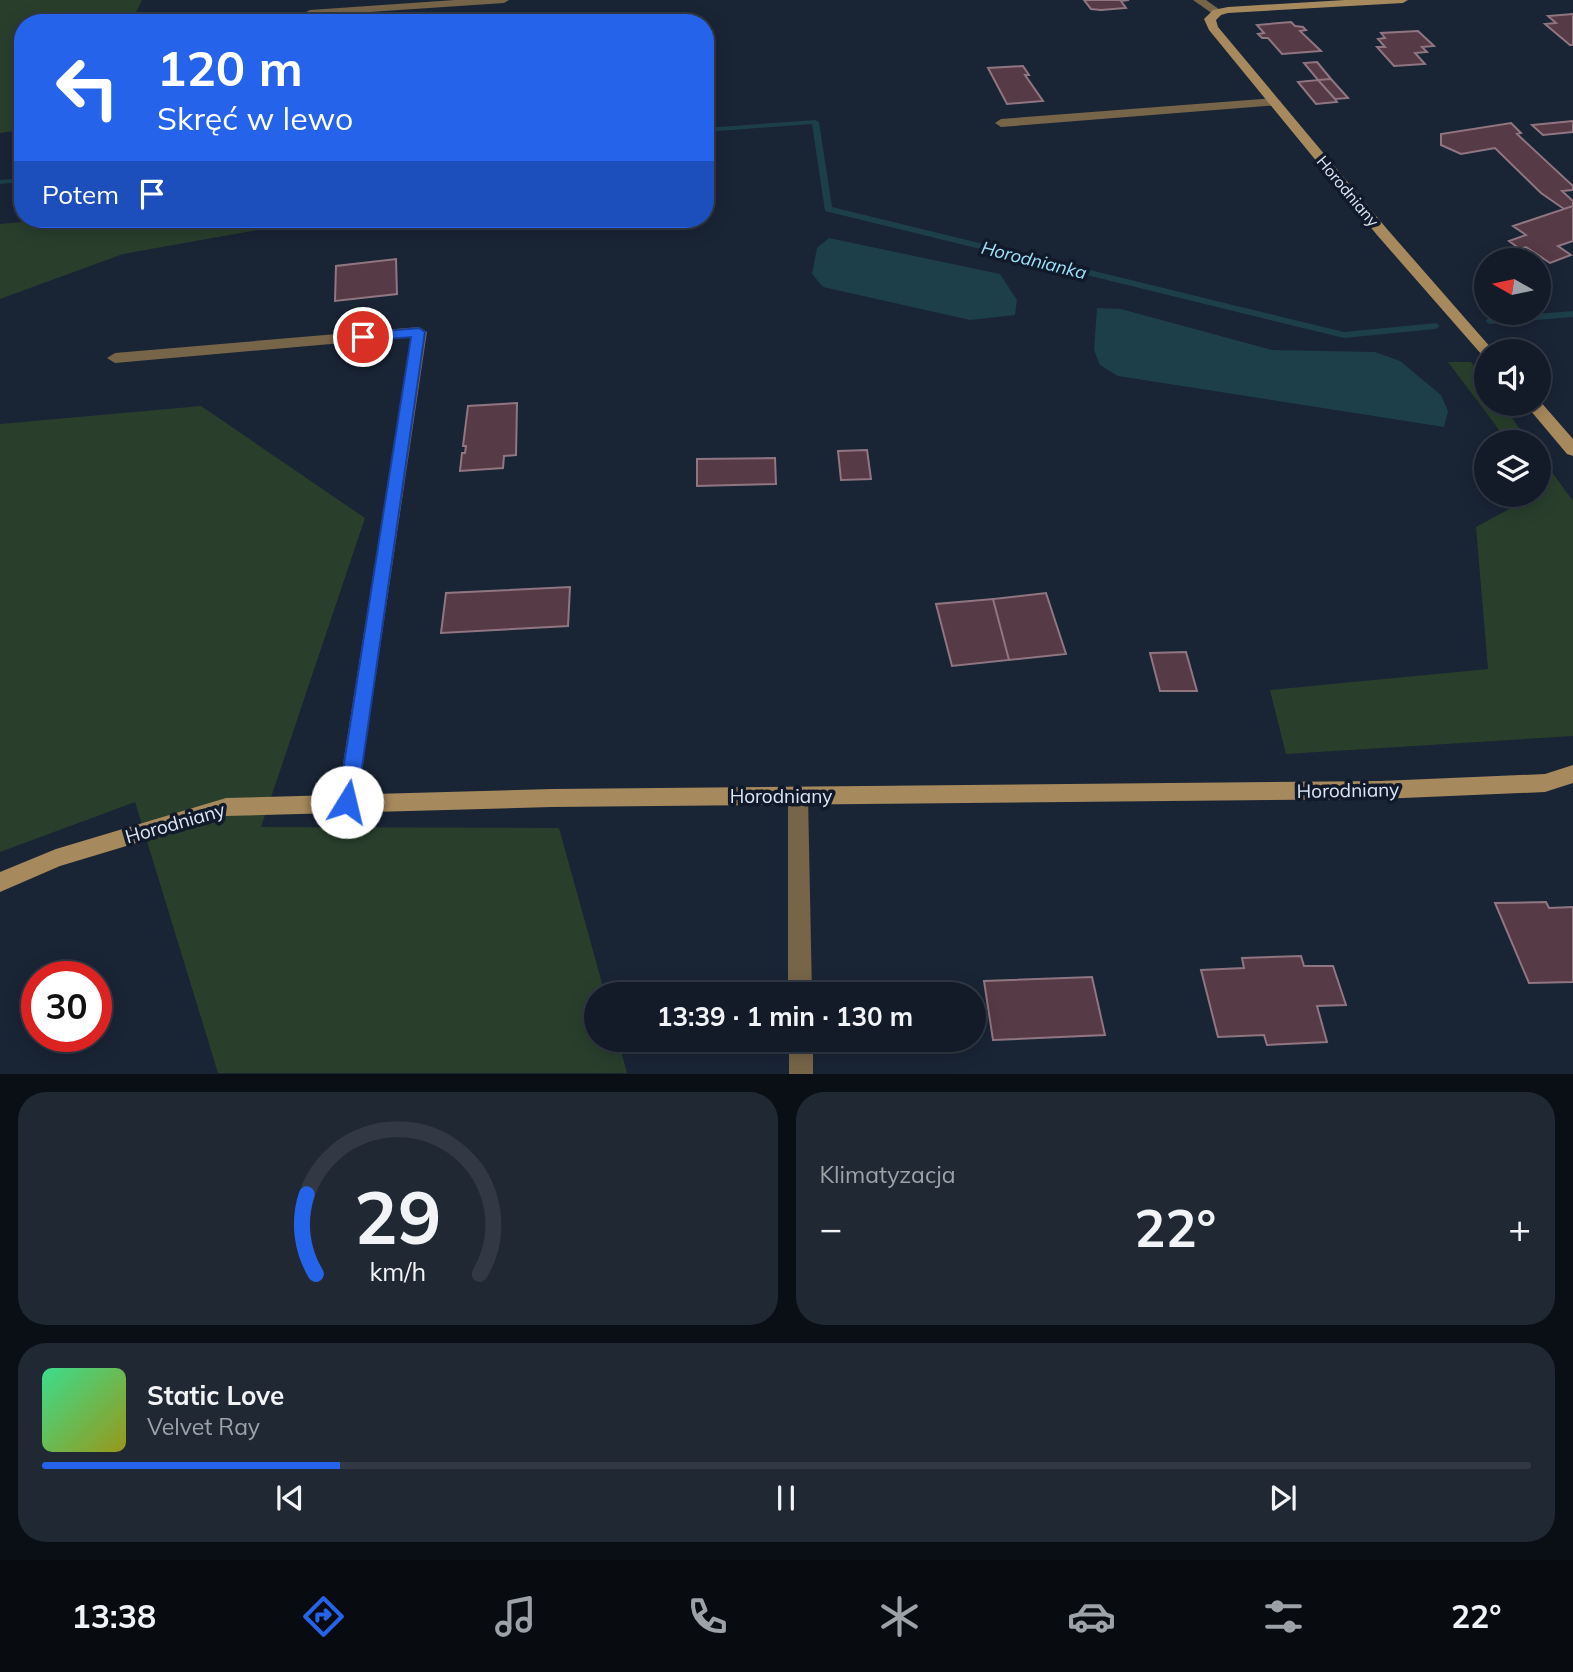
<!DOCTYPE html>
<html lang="pl">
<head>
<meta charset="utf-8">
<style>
	body { margin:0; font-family:Mulish,sans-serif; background:#202834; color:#f1f3f6; height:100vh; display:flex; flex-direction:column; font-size:26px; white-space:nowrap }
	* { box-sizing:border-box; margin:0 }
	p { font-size:23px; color:#9da1a8 }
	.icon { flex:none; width:38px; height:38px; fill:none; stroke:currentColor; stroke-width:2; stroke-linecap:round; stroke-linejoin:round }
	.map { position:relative; height:1074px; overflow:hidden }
	.side { display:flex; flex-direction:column; gap:18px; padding:18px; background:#0a0f16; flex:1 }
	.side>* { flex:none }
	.banner { position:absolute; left:14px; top:14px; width:700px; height:214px; border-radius:28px; box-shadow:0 4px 18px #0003,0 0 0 2px #323945; background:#2563eb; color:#fff; overflow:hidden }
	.needle { width:46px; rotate:279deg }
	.tools { position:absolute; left:1474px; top:248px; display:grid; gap:14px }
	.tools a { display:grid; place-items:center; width:77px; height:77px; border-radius:50%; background:#131b28; box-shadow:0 4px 18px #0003,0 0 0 2px #323945; font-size:35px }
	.speed { position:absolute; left:21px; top:961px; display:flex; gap:14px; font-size:35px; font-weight:700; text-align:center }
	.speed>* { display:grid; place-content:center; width:91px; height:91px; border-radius:50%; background:#131b28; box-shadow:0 4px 18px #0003,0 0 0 2px #323945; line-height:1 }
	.speed .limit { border:10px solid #d22; background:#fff; color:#111 }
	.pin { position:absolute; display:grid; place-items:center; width:60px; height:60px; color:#fff; margin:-30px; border:4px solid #fff; border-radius:50%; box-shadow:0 2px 7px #0007 }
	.me { position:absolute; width:77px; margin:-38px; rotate:9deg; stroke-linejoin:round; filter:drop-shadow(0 0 5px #0008) }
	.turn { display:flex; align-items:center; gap:24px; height:147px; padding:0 28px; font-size:32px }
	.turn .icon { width:91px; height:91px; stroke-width:2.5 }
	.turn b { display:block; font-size:49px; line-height:60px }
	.then { display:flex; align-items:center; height:66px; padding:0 28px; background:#0003; gap:14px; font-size:26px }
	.big { font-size:52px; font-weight:700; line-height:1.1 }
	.side .widget { flex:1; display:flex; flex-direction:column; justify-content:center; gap:10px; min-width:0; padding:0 24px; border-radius:28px; background:#202834 }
	.side .dial { align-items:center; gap:0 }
	.dial svg { height:182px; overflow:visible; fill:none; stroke:#323945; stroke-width:7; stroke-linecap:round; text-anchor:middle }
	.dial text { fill:#f1f3f6; stroke:none }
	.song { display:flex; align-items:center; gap:21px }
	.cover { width:84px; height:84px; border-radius:10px; background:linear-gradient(135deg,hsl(150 70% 55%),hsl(60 70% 35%)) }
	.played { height:7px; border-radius:4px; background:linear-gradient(90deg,#2563eb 20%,#323945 20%) }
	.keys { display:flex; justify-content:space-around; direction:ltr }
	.heat { display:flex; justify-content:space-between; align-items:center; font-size:38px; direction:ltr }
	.side .tiles { flex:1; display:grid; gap:18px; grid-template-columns:1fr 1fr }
	.widget:last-child { grid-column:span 2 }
	.trip { position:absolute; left:584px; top:982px; width:402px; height:70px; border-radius:35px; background:#131b28; box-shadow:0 4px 18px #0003,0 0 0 2px #323945; font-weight:700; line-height:70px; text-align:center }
	.tabs { display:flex; height:112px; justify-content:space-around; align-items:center; background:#080b10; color:#9da1a8 }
	.tabs .icon { width:49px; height:49px }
	.tabs .current { color:#2563eb }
	.tabs b { font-size:32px; color:#f1f3f6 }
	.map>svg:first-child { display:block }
	.green { fill:#293f2c }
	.water { fill:#1d3f4a }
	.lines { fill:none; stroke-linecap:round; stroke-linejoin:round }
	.stream { fill:#1d3f4a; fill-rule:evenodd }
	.building { fill:#563a46; stroke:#907681; stroke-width:2 }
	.lane { fill:#776549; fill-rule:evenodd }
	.street { fill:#776549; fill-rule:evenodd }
	.secondary { fill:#a6895c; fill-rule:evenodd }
	.route { fill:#2563eb; stroke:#184099; stroke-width:2 }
	.labels { text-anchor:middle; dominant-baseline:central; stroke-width:7; stroke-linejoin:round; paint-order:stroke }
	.far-street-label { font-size:16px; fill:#dde5f1; stroke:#101a2b }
	.far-water-label { font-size:18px; font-style:italic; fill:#9fe1f9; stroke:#101a2b }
	.street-label { font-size:19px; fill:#dde5f1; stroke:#101a2b }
</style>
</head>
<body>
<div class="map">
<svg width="1573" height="1074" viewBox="0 0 1573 1074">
	<rect width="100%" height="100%" fill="#192435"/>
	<path class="green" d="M0,0H142L131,23H23V130L0,133Z
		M53,219H319L123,254L0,299V224Z
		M1448,362H1471L1486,382V404H1502L1530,443H1509Z
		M201,406L365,518L261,827L559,828L605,994H597V1040H618L627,1073H218L135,802L0,852V424Z
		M1538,453L1573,501V736L1286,754L1270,690L1488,669L1476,527L1544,490L1538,481Z"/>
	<path class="water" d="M829,238L1000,274L1017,300L1015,315L970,320L823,287L812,274L817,248Z
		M1097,308L1121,309L1272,350L1375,352L1400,361L1441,395L1448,411L1444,427L1118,376L1100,365L1094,350Z"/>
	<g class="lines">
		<path class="stream" d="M815,120L819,122L832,207L1344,332L1436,323L1440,326L1436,329L1344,338L825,211L812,124L705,132V128Z
			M23,178V182L0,184V180Z
			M1573,311V317L1489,324L1485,321L1489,318Z"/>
	</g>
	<path class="building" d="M1084,0H1129L1121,1L1126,8L1101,10L1091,9Z
		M1573,14V45H1570L1545,24L1556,23L1548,16Z
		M1291,22L1295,26L1303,27L1306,30L1300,31L1321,51L1282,54L1268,38H1262L1258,34L1264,33L1257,25Z
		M1418,31L1434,46L1422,47L1427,52L1415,53L1425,64L1394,66L1377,47H1385L1378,39L1385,38L1381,33Z
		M1317,62L1331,79L1318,80L1304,63Z
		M1023,66L1029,75H1025L1043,101L1007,104L988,68Z
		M1331,79L1348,98L1335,99L1318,80Z
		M1318,80L1335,99L1337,102L1316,104L1298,82Z
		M1573,121V132L1543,135L1532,125Z
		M1511,123L1521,133L1517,134L1573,186V190L1562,191L1573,201V206L1564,209L1541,193L1495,148L1461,154L1441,145V134Z
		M1573,206V241L1558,246L1571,255L1550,263L1526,247L1520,249L1509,241L1526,235L1513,226Z
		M396,259L397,294L335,301L336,266Z
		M517,403L516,455L504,456L503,468L460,471L462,453H465L466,446H463L468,406Z
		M867,450L871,479L841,480L838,451Z
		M775,458L776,484L697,486V459Z
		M570,587L568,626L441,633L446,593Z
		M1046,593L1066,654L1009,660L993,599Z
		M993,599L1009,660L952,666L936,604Z
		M1186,652L1197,691H1160L1150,653Z
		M1546,902L1549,908L1573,907V982L1529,983L1495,903Z
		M1301,956L1304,966H1333L1346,1005L1317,1006L1327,1042L1267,1045L1264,1035L1218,1037L1201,970L1244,968L1242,958Z
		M1092,977L1105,1035L993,1040L984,981Z"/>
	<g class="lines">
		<path class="lane" d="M1275,98L1281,102L1279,105L1001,127L995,123L1001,119Z"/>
		<path class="street" d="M455,0H509L504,3L310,16L304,13L310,10Z
			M1193,0H1206L1223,12L1213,14Z
			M419,327L427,332L357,802L354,808L347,811L340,808L337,802L411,337L115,363L107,358L115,353Z
			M798,787L805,790L808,796L812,994H788V796L791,790Z
			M789,1040H813V1074H789Z"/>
		<path class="secondary" d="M1345,0H1408L1403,3L1228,13L1221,15L1216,20L1218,27L1387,229L1492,349L1494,352H1486V356L1482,355L1377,235L1209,30L1204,19L1213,10L1228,7Z
			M1539,400L1573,439V456L1567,454L1525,404H1538Z
			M1573,765V783L1545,792L1380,799L552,807L226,816L60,866L0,892V872L56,849L226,798L552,789L1380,781L1545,774Z"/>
	</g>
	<path class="route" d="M419,328L425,332L357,802L354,808L347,810L341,808L338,802L411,337L363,341L356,337L363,333Z"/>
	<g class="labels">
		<g class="far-street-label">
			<text transform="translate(1348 191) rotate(50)">Horodniany</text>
		</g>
		<g class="far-water-label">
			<text transform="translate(1034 260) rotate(14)">Horodnianka</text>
		</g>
		<g class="street-label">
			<text transform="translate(1348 790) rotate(-1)">Horodniany</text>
			<text x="781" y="796">Horodniany</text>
			<text transform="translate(175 823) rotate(-16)">Horodniany</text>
		</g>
	</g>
</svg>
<div class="tools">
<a><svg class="needle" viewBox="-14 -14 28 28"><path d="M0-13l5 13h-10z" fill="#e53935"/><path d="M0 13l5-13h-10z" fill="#9da1a8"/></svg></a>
<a><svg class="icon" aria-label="sound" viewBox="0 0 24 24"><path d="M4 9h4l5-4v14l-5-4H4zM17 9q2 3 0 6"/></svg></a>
<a><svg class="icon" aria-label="layers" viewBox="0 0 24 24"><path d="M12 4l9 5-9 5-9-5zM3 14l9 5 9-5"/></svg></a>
</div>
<div class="speed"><div class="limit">30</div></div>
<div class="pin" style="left:363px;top:337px;background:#d93025"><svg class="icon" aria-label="arrive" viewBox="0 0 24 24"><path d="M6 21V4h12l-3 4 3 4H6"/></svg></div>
<svg class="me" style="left:347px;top:802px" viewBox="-20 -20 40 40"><circle r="19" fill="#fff"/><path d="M0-13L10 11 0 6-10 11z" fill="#2563eb"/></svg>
<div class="trip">13:39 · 1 min · 130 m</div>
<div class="banner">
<div class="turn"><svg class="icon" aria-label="left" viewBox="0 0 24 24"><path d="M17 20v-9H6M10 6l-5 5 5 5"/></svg><div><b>120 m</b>Skręć w lewo</div></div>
<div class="then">Potem<svg class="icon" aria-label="arrive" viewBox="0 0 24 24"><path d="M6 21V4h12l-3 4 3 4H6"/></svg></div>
</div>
</div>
<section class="side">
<div class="tiles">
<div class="widget dial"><svg viewBox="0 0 100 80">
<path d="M14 69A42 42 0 1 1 86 69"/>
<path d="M14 69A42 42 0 0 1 10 34" stroke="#2563eb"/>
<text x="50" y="56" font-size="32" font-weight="700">29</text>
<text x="50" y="72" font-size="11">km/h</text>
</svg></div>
<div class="widget"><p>Klimatyzacja</p>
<div class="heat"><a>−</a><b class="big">22°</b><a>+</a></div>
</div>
<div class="widget">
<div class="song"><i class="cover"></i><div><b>Static Love</b><p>Velvet Ray</p></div></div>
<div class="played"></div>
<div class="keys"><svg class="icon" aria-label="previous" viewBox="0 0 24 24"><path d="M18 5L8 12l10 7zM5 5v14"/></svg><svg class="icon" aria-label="pause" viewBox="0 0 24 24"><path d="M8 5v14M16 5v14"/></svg><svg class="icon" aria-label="next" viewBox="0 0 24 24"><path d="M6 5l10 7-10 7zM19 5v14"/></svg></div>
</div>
</div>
</section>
<nav class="tabs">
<b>13:38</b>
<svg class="icon current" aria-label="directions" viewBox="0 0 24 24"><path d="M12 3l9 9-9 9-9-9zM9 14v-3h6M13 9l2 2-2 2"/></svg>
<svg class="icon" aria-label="music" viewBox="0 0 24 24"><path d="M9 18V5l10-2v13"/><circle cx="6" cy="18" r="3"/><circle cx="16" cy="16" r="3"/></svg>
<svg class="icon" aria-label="phone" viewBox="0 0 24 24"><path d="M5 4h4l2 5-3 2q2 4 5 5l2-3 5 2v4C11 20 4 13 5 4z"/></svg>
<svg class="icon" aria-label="climate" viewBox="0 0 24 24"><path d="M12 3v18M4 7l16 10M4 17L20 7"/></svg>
<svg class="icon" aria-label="car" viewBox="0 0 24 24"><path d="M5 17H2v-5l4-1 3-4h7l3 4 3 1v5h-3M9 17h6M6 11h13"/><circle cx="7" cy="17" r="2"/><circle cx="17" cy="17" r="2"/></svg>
<svg class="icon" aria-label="filters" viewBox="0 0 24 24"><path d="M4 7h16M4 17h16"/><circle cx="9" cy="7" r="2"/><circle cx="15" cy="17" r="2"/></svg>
<b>22°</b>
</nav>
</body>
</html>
